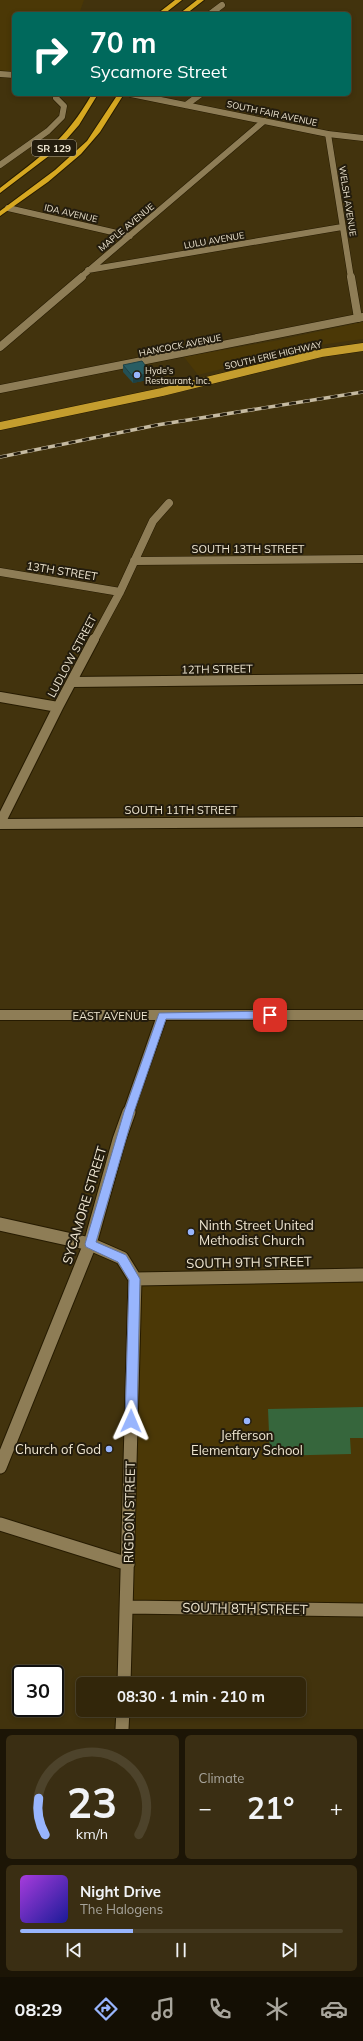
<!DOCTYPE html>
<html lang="en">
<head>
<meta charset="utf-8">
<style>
	body { margin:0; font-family:Mulish,sans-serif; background:#3a2e13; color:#f1f3f6; height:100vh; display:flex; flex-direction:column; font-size:15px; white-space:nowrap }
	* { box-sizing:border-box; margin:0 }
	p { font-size:13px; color:#a8a59c }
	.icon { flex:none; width:22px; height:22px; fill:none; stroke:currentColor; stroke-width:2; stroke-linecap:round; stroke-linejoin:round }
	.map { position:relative; height:1729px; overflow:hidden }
	.details { display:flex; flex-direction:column; gap:6px; padding:6px; background:#1c1506; flex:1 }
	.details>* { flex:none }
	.top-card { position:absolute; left:12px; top:12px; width:339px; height:84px; border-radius:6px; box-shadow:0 2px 6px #0003,0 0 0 1px #4d432b; background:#00695c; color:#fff; overflow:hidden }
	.speed { position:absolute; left:12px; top:1665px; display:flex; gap:8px; font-size:20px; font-weight:700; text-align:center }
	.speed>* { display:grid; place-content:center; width:52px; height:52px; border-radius:50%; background:#32260a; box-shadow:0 2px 6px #0003,0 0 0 1px #4d432b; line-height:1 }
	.speed .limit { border:2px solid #111; border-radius:6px; background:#fff; color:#111 }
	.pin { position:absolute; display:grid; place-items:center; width:34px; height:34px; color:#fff; margin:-17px; border-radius:8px; box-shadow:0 2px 6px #0006 }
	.me { position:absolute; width:44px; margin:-22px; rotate:1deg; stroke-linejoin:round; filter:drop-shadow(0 0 3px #0008) }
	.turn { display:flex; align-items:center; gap:14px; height:84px; padding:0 12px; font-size:18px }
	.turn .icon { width:52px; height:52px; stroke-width:2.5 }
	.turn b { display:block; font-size:28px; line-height:34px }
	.big { font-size:30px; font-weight:700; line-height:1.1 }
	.details .tile { flex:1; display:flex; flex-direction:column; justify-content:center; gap:6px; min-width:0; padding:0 14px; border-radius:6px; background:#3a2e13 }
	.details .dial { align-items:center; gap:0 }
	.dial svg { height:104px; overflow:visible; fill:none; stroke:#4d432b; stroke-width:7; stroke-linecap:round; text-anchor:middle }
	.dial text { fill:#f1f3f6; stroke:none }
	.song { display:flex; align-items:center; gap:12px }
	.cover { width:48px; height:48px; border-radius:6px; background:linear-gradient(135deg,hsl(280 70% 55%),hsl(240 70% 35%)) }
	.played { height:4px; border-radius:2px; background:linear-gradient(90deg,#98b5fd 35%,#4d432b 35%) }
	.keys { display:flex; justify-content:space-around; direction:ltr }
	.heat { display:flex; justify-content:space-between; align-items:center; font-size:22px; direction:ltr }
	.details .tiles { flex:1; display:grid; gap:6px; grid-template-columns:1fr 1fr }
	.tile:last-child { grid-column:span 2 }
	.trip { position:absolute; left:76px; top:1677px; width:230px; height:40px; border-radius:6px; background:#32260a; box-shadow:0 2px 6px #0003,0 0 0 1px #4d432b; font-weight:700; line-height:40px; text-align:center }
	.tabs { display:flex; height:64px; justify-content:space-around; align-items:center; background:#140f04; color:#a8a59c }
	.tabs .icon { width:28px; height:28px }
	.tabs .on { color:#98b5fd }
	.tabs b { font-size:18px; color:#f1f3f6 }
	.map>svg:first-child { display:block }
	.built { fill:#4b3806 }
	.green { fill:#36663c }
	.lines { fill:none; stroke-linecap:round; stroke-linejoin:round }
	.minor-far3-casing { stroke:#261b01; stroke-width:7 }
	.minor-far2-casing { stroke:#261b01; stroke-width:9 }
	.minor-far1-casing { stroke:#261b01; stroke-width:12 }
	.minor-casing { stroke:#261b01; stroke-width:15 }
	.tertiary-far2-casing { stroke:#261b01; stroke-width:7 }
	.tertiary-far1-casing { stroke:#261b01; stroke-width:9 }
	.tertiary-casing { stroke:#261b01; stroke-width:12 }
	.primary-casing { stroke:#261b01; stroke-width:9 }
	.trunk-casing { stroke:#261b01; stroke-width:2 }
	.minor-far3 { stroke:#8e7d56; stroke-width:6 }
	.minor-far2 { stroke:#8e7d56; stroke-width:8 }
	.minor-far1 { stroke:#8e7d56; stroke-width:10 }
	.minor { stroke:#8e7d56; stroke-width:13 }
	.tertiary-far2 { stroke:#8e7d56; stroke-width:6 }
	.tertiary-far1 { stroke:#8e7d56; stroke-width:8 }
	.tertiary { stroke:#8e7d56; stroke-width:10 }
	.primary { stroke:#c49d2e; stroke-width:8 }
	.trunk { fill:#d6a821; fill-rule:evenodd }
	.rail-casing { stroke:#c5baa1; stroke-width:3.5 }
	.rail { stroke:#231c0d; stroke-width:2.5; stroke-dasharray:7; stroke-linecap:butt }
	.wall { fill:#235055 }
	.shaded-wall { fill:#1d4145 }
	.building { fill:#295d63; stroke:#1d4145 }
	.route { fill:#98b5fd; stroke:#6376a4 }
	.poi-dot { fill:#98b5fd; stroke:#231c0d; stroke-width:1.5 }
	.labels { text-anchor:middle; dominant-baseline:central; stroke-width:4; stroke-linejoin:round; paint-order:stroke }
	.far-street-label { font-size:9px; fill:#efe6d1; stroke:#231c0d }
	.far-poi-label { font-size:9px; fill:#efe6d1; stroke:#231c0d; text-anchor:start }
	.shield { fill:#231c0d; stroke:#b2a996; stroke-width:1 }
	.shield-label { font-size:10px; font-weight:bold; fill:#efe6d1 }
	.street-label { font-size:11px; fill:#efe6d1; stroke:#231c0d }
	.near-street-label { font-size:13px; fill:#efe6d1; stroke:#231c0d }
	.near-poi-label { font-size:13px; fill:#efe6d1; stroke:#231c0d; text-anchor:start }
</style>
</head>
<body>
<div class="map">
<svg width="363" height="1729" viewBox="0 0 363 1729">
	<rect width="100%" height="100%" fill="#42330d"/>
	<path class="built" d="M0,0H84L79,14H14V72L0,71Z
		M363,322V339L312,346L198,375L184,357L279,340Z
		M363,1275V1610L127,1607L135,1279Z"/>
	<path class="green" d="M363,1407V1438H350L351,1454L270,1456L268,1409Z"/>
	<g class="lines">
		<g class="minor-far3-casing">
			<path id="minor-far3" d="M210,14L222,5
				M186,105L201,94
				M328,134L351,278
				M0,165L48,131L62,117L64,106L56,98
				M8,208L130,236
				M88,270L342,227
				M80,278L264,121"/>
		</g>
		<g class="minor-far2-casing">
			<path id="minor-far2" d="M351,277L358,318
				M0,347L82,277
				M134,561L363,559
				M0,572L120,592
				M94,640L120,592L153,521L169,503"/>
		</g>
		<g class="minor-far1-casing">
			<path id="minor-far1" d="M72,682L363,679
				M0,697L58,707
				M0,823L58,707L94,639
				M0,824L363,822
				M128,1113L162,1016"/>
		</g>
		<g class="minor-casing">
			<path id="minor" d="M0,1224L90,1244L122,1258L135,1279L124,1684
				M135,1279L363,1275
				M0,1467L90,1244L119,1140L129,1112
				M0,1524L128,1564
				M127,1607L363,1610
				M122,1729L123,1710"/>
		</g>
		<g class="tertiary-far2-casing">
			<path id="tertiary-far2" d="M0,74L14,75
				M131,94L328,134L363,138"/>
		</g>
		<g class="tertiary-far1-casing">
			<path id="tertiary-far1" d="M0,389L363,317"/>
		</g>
		<g class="tertiary-casing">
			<path id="tertiary" d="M0,1015H363"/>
		</g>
		<g class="primary-casing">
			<path id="primary" d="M0,426L162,392L321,353L363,347"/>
		</g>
		<g class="trunk-casing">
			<path id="trunk" d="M175,0H182L164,14H157Z
				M197,0H204L186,14H179Z
				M92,94H98L79,125L58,149L0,193V188C41,156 65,141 92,94Z
				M118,94H124L100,132L81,154L48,182L0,216V211L55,170L87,141Z"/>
		</g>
		<use href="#minor-far3" class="minor-far3"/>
		<use href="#minor-far2" class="minor-far2"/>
		<use href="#minor-far1" class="minor-far1"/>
		<use href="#minor" class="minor"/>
		<use href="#tertiary-far2" class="tertiary-far2"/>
		<use href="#tertiary-far1" class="tertiary-far1"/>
		<use href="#tertiary" class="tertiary"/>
		<use href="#primary" class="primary"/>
		<use href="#trunk" class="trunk"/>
		<g class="rail-casing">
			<path id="rail" d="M0,457L157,425L363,392"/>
		</g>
		<use href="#rail" class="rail"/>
	</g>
	<path class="wall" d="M123,365L152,379L133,383L123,372Z"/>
	<path class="shaded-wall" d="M151,373L152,379L133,383V377Z"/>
	<path class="building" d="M142,361L151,373L133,377L123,365Z"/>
	<path class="route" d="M270,1011L275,1015L270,1019H166L134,1112L96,1242L126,1255L140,1279L137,1421L136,1425L131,1427L127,1425L125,1421L129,1280L118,1262L86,1247L85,1244L124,1112L159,1013Z"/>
	<g class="poi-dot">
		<circle cx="137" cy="375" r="4"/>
		<circle cx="191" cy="1232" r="4"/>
		<circle cx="247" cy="1421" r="4"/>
		<circle cx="109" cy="1449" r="4"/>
	</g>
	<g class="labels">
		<g class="far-street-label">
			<text transform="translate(272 113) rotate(12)">SOUTH FAIR AVENUE</text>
			<text transform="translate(348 201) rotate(81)">WELSH AVENUE</text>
			<text transform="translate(71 213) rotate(13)">IDA AVENUE</text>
			<text transform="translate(126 227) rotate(-40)">MAPLE AVENUE</text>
			<text transform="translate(214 240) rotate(-10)">LULU AVENUE</text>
			<text transform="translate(180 345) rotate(-11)">HANCOCK AVENUE</text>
			<text transform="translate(273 355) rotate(-13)">SOUTH ERIE HIGHWAY</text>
		</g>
		<g class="far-poi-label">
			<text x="145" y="370">Hyde's<tspan x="145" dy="10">Restaurant, Inc.</tspan></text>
		</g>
		<rect class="shield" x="32" y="140" width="44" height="16" rx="3"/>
		<g class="shield-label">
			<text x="54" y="148">SR 129</text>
		</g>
		<g class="street-label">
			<text x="248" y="549">SOUTH 13TH STREET</text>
			<text transform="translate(62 571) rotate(9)">13TH STREET</text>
			<text transform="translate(72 656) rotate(-62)">LUDLOW STREET</text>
			<text transform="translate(217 669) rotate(-1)">12TH STREET</text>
			<text x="181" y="810">SOUTH 11TH STREET</text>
			<text x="110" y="1016">EAST AVENUE</text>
		</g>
		<g class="near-street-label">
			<text transform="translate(84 1205) rotate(-73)">SYCAMORE STREET</text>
			<text transform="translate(249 1262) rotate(-1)">SOUTH 9TH STREET</text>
			<text transform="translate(129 1512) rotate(-89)">RIGDON STREET</text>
			<text transform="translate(245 1608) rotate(1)">SOUTH 8TH STREET</text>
		</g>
		<g class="near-poi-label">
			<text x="199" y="1225">Ninth Street United<tspan x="199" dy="15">Methodist Church</tspan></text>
			<text x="247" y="1435" text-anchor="middle">Jefferson<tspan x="247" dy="15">Elementary School</tspan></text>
			<text x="101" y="1449" text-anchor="end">Church of God</text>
		</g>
	</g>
</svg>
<div class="speed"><div class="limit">30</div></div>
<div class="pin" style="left:270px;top:1015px;background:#d93025"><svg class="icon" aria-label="arrive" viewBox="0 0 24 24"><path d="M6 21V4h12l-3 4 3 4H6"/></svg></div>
<svg class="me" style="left:131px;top:1421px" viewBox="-20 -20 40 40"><path d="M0-17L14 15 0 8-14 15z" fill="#98b5fd" stroke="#fff" stroke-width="4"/></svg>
<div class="trip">08:30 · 1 min · 210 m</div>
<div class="top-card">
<div class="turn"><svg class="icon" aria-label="right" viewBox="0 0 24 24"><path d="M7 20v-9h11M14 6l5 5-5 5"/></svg><div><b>70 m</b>Sycamore Street</div></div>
</div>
</div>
<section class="details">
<div class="tiles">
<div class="tile dial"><svg viewBox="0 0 100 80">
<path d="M14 69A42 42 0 1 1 86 69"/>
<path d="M14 69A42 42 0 0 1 9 41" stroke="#98b5fd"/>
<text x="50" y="56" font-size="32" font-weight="700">23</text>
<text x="50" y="72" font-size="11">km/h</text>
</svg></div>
<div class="tile"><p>Climate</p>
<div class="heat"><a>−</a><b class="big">21°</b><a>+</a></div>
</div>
<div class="tile">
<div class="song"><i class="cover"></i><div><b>Night Drive</b><p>The Halogens</p></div></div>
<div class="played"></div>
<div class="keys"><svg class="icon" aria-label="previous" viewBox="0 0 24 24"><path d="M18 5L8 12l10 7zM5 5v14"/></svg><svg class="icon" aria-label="pause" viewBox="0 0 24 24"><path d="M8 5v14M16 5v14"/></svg><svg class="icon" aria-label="next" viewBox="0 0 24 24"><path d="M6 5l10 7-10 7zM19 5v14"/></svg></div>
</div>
</div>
</section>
<nav class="tabs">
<b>08:29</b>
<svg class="icon on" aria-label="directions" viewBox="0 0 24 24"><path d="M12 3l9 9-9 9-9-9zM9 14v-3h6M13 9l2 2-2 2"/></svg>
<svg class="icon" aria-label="music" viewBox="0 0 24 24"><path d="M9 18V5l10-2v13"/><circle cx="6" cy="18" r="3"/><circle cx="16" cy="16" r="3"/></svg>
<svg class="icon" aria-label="phone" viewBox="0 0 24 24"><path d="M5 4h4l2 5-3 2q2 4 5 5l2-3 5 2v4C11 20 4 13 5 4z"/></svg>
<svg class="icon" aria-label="climate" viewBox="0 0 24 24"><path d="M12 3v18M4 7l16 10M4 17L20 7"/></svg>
<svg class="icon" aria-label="car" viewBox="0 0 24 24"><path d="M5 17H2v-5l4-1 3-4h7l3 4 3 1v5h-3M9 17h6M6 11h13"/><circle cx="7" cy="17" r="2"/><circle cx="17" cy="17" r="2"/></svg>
</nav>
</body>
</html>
